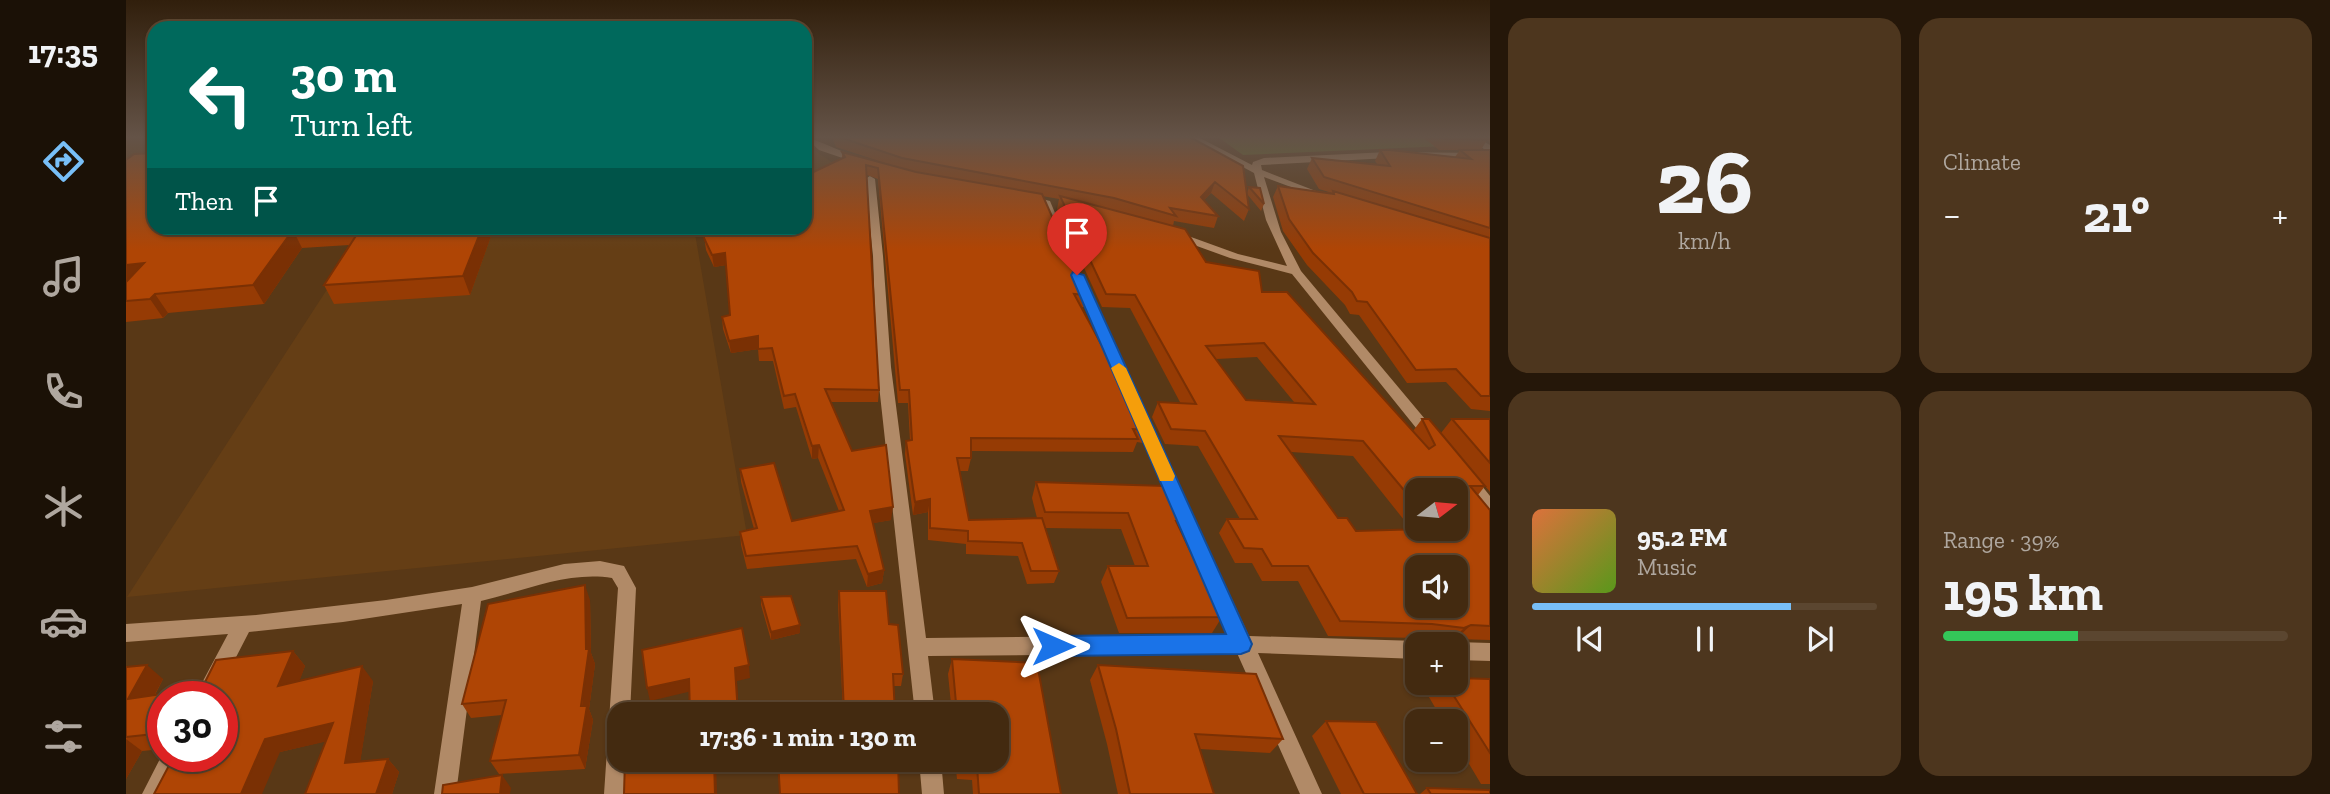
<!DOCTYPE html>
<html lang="en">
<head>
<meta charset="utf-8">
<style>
	body { margin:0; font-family:"Zilla Slab",serif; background:#4d361e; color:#f1f3f6; height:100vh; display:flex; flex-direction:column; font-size:26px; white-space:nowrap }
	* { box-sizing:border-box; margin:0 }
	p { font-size:23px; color:#afa79f }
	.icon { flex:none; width:38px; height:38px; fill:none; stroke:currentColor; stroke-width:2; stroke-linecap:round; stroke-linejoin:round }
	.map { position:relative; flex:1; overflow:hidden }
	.details { display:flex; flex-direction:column; gap:18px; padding:18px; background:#251709; width:840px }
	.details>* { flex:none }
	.hud { position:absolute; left:21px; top:21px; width:665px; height:214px; border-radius:21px; box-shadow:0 2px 5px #0004,0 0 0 2px #5b4630; background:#00695c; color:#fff; overflow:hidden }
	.needle { width:46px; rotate:74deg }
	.fabs { position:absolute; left:1279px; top:478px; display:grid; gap:14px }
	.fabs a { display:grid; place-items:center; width:63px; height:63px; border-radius:14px; background:#432a10; box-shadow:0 2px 5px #0004,0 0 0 2px #5b4630; font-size:35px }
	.speed { position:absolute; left:21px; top:681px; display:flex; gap:14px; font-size:35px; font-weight:700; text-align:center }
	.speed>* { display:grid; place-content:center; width:91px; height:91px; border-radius:50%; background:#432a10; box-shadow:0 2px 5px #0004,0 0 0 2px #5b4630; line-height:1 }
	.speed .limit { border:10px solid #d22; background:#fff; color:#111 }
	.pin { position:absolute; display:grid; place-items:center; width:60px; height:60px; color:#fff; margin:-72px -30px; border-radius:50% 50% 50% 0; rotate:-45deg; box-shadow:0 0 7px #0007 }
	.pin .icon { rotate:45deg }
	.me { position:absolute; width:77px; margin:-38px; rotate:90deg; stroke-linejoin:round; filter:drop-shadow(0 0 5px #0008) }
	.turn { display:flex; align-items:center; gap:24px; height:147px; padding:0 28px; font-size:32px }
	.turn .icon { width:91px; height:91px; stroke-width:2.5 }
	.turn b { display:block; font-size:49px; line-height:60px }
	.then { display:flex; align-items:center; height:66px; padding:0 28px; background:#0003; gap:14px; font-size:26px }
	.big { font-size:52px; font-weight:700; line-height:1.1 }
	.details .widget { flex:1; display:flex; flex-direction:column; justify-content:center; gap:10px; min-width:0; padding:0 24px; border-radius:21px; background:#4d361e }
	.details .dial { align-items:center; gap:0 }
	.dial b { font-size:91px; line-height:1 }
	.song { display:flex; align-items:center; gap:21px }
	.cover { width:84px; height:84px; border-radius:10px; background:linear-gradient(135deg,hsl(20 70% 55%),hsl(90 70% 35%)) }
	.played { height:7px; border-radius:4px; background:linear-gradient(90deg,#78bff7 75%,#5b4630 75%) }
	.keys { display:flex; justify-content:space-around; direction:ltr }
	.heat { display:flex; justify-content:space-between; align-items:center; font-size:38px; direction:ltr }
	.charge { height:10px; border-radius:5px; background:linear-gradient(90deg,#34c759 39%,#5b4630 0) }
	.details .tiles { flex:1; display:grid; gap:18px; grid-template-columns:repeat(2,1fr) }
	.trip { position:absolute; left:481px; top:702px; width:402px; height:70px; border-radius:21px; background:#432a10; box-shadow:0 2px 5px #0004,0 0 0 2px #5b4630; font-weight:700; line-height:70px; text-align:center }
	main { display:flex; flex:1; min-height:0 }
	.tabs { display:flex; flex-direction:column; width:126px; justify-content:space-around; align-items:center; background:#1b1106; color:#afa79f }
	.tabs .icon { width:49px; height:49px }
	.tabs .on { color:#78bff7 }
	.tabs b { font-size:32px; color:#f1f3f6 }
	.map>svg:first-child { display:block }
	.built { fill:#653e15 }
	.green { fill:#5d7325 }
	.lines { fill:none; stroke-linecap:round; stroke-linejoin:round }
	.street { fill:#b18a67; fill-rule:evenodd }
	.wall { fill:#963b04; fill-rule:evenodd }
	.shaded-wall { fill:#7a3004 }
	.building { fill:#af4505; stroke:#7a3004; stroke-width:2; fill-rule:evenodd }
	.route { fill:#1a73e8; stroke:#114b97; stroke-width:2 }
	.slow { fill:#f59e0b }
</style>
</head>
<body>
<main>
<nav class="tabs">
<b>17:35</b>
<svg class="icon on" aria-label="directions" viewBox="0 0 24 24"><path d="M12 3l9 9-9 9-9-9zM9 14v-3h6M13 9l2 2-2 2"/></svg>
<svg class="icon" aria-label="music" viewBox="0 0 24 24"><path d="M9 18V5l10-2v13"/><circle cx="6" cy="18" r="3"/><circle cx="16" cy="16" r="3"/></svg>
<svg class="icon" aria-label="phone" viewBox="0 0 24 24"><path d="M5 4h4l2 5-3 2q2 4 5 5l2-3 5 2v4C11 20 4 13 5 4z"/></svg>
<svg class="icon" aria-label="climate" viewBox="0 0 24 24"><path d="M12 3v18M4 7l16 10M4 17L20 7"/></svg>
<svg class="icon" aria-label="car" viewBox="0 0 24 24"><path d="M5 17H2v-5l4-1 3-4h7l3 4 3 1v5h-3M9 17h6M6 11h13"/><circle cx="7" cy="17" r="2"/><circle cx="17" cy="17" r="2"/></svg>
<svg class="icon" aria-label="filters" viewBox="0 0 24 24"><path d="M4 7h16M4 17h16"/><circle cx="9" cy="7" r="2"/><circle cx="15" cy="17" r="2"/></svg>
</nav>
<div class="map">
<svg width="1364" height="794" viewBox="0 0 1364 794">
	<rect width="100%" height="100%" fill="#593816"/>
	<path class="built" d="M0,137H28V209L0,210Z
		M679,144L708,164L679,178Z
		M241,228H568L621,535L1,597Z"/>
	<path class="green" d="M1092,137H1326L1342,145L1117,155Z"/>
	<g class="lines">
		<path class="street" d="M679,137C683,137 733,158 738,161L734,164L693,150Z
			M1061,137H1072L1126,165L1127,162L1138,158L1262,152L1357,153L1358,149L1339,137H1350L1364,145V158L1361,159L1262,158L1135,165L1136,170L1200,195L1192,197L1138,177L1155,232L1175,271L1309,431L1311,435L1309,439H1299L1166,274L1104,258L1046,237V233H1054L1112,254L1161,266L1140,220L1128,173Z
			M744,176L749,179L757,256L765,367L800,638L1104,635L947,279L953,276L957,277L1123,636L1292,641L1299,644H1292V659L1132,653L1196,794H1174L1111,653L802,656L809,714H789L751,367L747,256L739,179Z
			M916,199L924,201L937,232L936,234H928L927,232L914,201Z
			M1342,474L1348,476L1364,496V513L1358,511L1336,484L1334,480L1336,476Z
			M474,561L498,566L510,588L504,714H494V760H502L500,794H478L492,588L486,578C441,571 399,591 355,601L330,794H308L336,604L217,622L123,632L90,696H69L102,634L0,642V624L130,615L260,600L346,587L438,564Z
			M1330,642L1364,643V661L1330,660V644H1325Z
			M37,753V756H58L39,794H16Z
			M793,760H815L818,794H796Z"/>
	</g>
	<path class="wall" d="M706,137H1064L1121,193L1123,187L1138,204L1135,211L1121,194L1123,209L1118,221L1085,193L1078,200L1092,216L1088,228L1048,221L1047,226L1080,262L1136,292L1287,431L1296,419L1315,433L1326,419H1364V492L1359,486L1352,495L1364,510V640L1330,639L1323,643L1292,638L1202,636L1172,581H1136L1126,563H1109L1093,533L1101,519H1114L1072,446L1039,444L1026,417L1032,402L1055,404L1004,308L976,307L931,209L933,199L916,196L961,295L958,307H955L1001,403L1022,430L1017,443L1011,442L1007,452L845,451V458L842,471H834L843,520L911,518L906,498L910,482L1056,521L1053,528L1096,617L1086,633H993L975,582L982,566H1009L995,529L919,528L933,571L928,583L901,584L892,556L840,554V544L802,540V512L787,515L779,454L780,441H784L782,403H772L752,179L741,175L753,390L752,402H705L726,451L765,520L747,523L758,570L756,583L741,587L730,559L621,569L615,545L614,532L628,529L615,482L614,469L666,521L713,511L692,458L686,459L670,407L658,409L647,361H633L632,349L605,353L597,329L596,317L604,315L600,265L588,267L580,250L577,228L716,159V152L765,165L710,147ZM780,170L834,180L790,172ZM1131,357L1168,402L1120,400L1090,359ZM1165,452L1227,456L1286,530L1230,531L1212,518ZM1292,490L1330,528H1292Z
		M1297,137H1364V142L1361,140L1355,150H1364V411L1345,409L1320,382L1281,383L1233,315L1224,314L1219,305L1181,265L1157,231L1147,197L1152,186L1206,193L1193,189L1181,169L1186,158L1251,164L1249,161L1254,150L1329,157L1334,150H1343H1313Z
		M0,160L28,228H397L395,234L365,236L344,295L208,304L198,285L223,245L176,248L138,304L42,313L37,318L0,322Z
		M713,591L763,624L777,674L775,686H768L769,714H717L712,604Z
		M635,597L674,633L645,640L635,605Z
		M464,600L465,653L469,664L463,709L467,720L459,769L373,774L364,761L376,715L345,718L336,704Z
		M167,651L179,666L173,681H247L234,761L262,759L273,772L266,794H179L200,741L154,752L96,756L37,696V749L16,751L0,779V667L37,679L29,695L76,688Z
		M826,659L911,663L935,794H847L846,780L831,779L829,760H872V714H826L822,674Z
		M972,665L1157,739L1144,753L1074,749L1088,794H992L981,744L964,680Z
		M1364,679V784H1355L1330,742V721H1317L1300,692L1310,682H1330Z
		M1200,721L1291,794H1215L1186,736Z
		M1301,788L1364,794H1294Z"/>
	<path class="shaded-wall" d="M1089,182L1085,193L1071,208L1075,197Z
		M356,228H362L365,236L344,295L337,276Z
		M167,230L176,248L138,304L127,285Z
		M599,253L600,265L588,267L586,255Z
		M18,263L0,286V265Z
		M29,294L42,313L37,318L24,299Z
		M632,336L633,349L605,353L603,341Z
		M693,445L692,458L686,459V446Z
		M804,499L802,512L787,515L789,502Z
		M767,507L765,520L743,524L744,511Z
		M758,570L756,583L741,587L742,574Z
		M459,585L464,600L465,653L469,664L463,709L467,720L459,769L453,755L460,649Z
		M674,625V633L645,640V632Z
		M1345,625L1330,639L1323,643L1338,628Z
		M167,651L179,666L166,701L152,686Z
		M21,665L37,679L19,713L2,699Z
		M623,665L624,678L611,681L613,714H612L609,668Z
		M236,666L247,681L232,776L219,763Z
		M563,679L566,691L524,701L521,688Z
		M207,723L220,737L154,752L136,794H115L139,739Z
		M0,739L16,751L0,779Z
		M262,759L273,772L266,794H250Z
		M588,760H590L591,794H589Z
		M376,775L385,788L384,794H374Z"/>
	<path class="building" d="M713,137H1064L1117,166L1123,209L1089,182L1075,197L1092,216L1044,208L1050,216L988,198L776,158Z
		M1316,137H1358L1361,140L1319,139Z
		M1254,150H1264L1345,159L1334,150H1364V228L1198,177L1186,158L1264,166Z
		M716,152L790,172L916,194L961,295L948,294L988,368L1001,403H1010L1022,430L1007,429L1012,439L845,438V458H831L843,520L916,518L933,571H905L896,543L842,541V531L804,528V499L789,502L780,441L786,440L783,390H774L752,168L740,165L753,390L699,389L726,451L760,445L767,507L744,511L758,570L742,574L731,546L620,556L614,532L631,528L614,469L648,463L666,521L718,510L693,445L686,446L669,394L658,396L646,348L632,349V336L603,341L596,317L604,315L599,253L586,255L578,238L577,228H679V176L719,157Z
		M28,153V228H212L167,230L127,285L29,294L24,299L0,301V282L18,263L0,265V160L8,154Z
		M1152,186L1208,194L1207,191L1364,238V396H1355L1330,369L1290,370L1241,302L1231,301L1226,292L1187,253L1163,219Z
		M1123,187L1134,188L1138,204Z
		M934,196L1059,229L1080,262L1133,271L1136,292H1161L1303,449L1309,445L1296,419H1303L1359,486H1344L1364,510V626L1345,625L1338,628L1306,624L1214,621L1182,566H1146L1136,549L1118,548L1101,519H1131L1079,431L1045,429L1032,402L1070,404L1009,295L980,294ZM1138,343L1189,404L1120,400L1080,346ZM1153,436L1237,441L1292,507V490H1330V528L1230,531L1221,518H1212ZM1292,567H1330V606H1292Z
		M235,228H356L337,276L198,285Z
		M1326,419H1364V463Z
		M910,482L1040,486L1056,521H1050L1096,617L1001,618L982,566H1022L1002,513L919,512Z
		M459,585L460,649H463L455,706H461L453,755L364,761L380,700L336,704L362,604Z
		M713,591H760L763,624L772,625L777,674H767L769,714H718Z
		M665,596L674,625L645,632L635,597Z
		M616,628L623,665L609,668L612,714H564L563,679L521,688L516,650Z
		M167,651L152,686L236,666L219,763L262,759L250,794H179L207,723L139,739L115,794H28L48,756H96V696H37V733L0,737V667L21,665L2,699L76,688L90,660Z
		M826,659L911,663L935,794H853L851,766L835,765V760H872V714H831Z
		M972,665L1130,674L1157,739L1069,734L1088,794H1004L990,729Z
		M1330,678L1364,679V753L1319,682H1330Z
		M1200,721L1250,722L1291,794H1238Z
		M499,760H588L589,794H498Z
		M652,760H772L773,794H654Z
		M376,775L374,794H316L317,785Z
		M1301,788L1364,790V794H1305Z"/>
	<linearGradient id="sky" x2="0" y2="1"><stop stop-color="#311f0c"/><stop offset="0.55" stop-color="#645347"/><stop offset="1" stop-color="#645347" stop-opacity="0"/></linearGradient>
	<rect width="1364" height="249" fill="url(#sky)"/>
	<path class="route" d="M947,272L958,275L1126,644L1123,651L1115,654L927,656L919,653L916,646L919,639L927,636L1100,634L945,275Z"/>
	<path class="slow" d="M993,363L1000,368L1049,476L1047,481H1034L1032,476L985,368Z"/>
</svg>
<div class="fabs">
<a><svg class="needle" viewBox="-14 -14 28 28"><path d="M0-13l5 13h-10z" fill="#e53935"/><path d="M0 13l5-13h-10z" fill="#afa79f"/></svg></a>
<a><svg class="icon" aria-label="sound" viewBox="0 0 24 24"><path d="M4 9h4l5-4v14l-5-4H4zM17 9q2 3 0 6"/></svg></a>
<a>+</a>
<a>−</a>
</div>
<div class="speed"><div class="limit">30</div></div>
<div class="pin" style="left:951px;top:275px;background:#d93025"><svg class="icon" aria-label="arrive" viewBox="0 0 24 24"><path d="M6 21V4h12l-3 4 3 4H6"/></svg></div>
<svg class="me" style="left:927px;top:646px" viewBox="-20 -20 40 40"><path d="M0-17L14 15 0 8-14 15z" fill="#1a73e8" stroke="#fff" stroke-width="4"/></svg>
<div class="trip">17:36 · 1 min · 130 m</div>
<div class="hud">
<div class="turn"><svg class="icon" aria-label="left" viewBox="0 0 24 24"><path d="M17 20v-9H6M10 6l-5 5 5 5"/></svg><div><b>30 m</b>Turn left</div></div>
<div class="then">Then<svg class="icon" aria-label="arrive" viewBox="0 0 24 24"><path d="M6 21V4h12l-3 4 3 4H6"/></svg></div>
</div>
</div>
<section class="details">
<div class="tiles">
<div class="widget dial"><b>26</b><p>km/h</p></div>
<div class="widget"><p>Climate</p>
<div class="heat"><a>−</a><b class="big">21°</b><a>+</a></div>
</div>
<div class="widget">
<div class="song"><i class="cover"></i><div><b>95.2 FM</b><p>Music</p></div></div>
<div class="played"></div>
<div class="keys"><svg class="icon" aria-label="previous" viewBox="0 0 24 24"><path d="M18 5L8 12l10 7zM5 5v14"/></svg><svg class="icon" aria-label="pause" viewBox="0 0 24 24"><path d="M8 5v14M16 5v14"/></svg><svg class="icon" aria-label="next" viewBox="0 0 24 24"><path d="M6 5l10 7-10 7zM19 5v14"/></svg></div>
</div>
<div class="widget"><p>Range · 39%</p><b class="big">195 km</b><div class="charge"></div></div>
</div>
</section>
</main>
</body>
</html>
